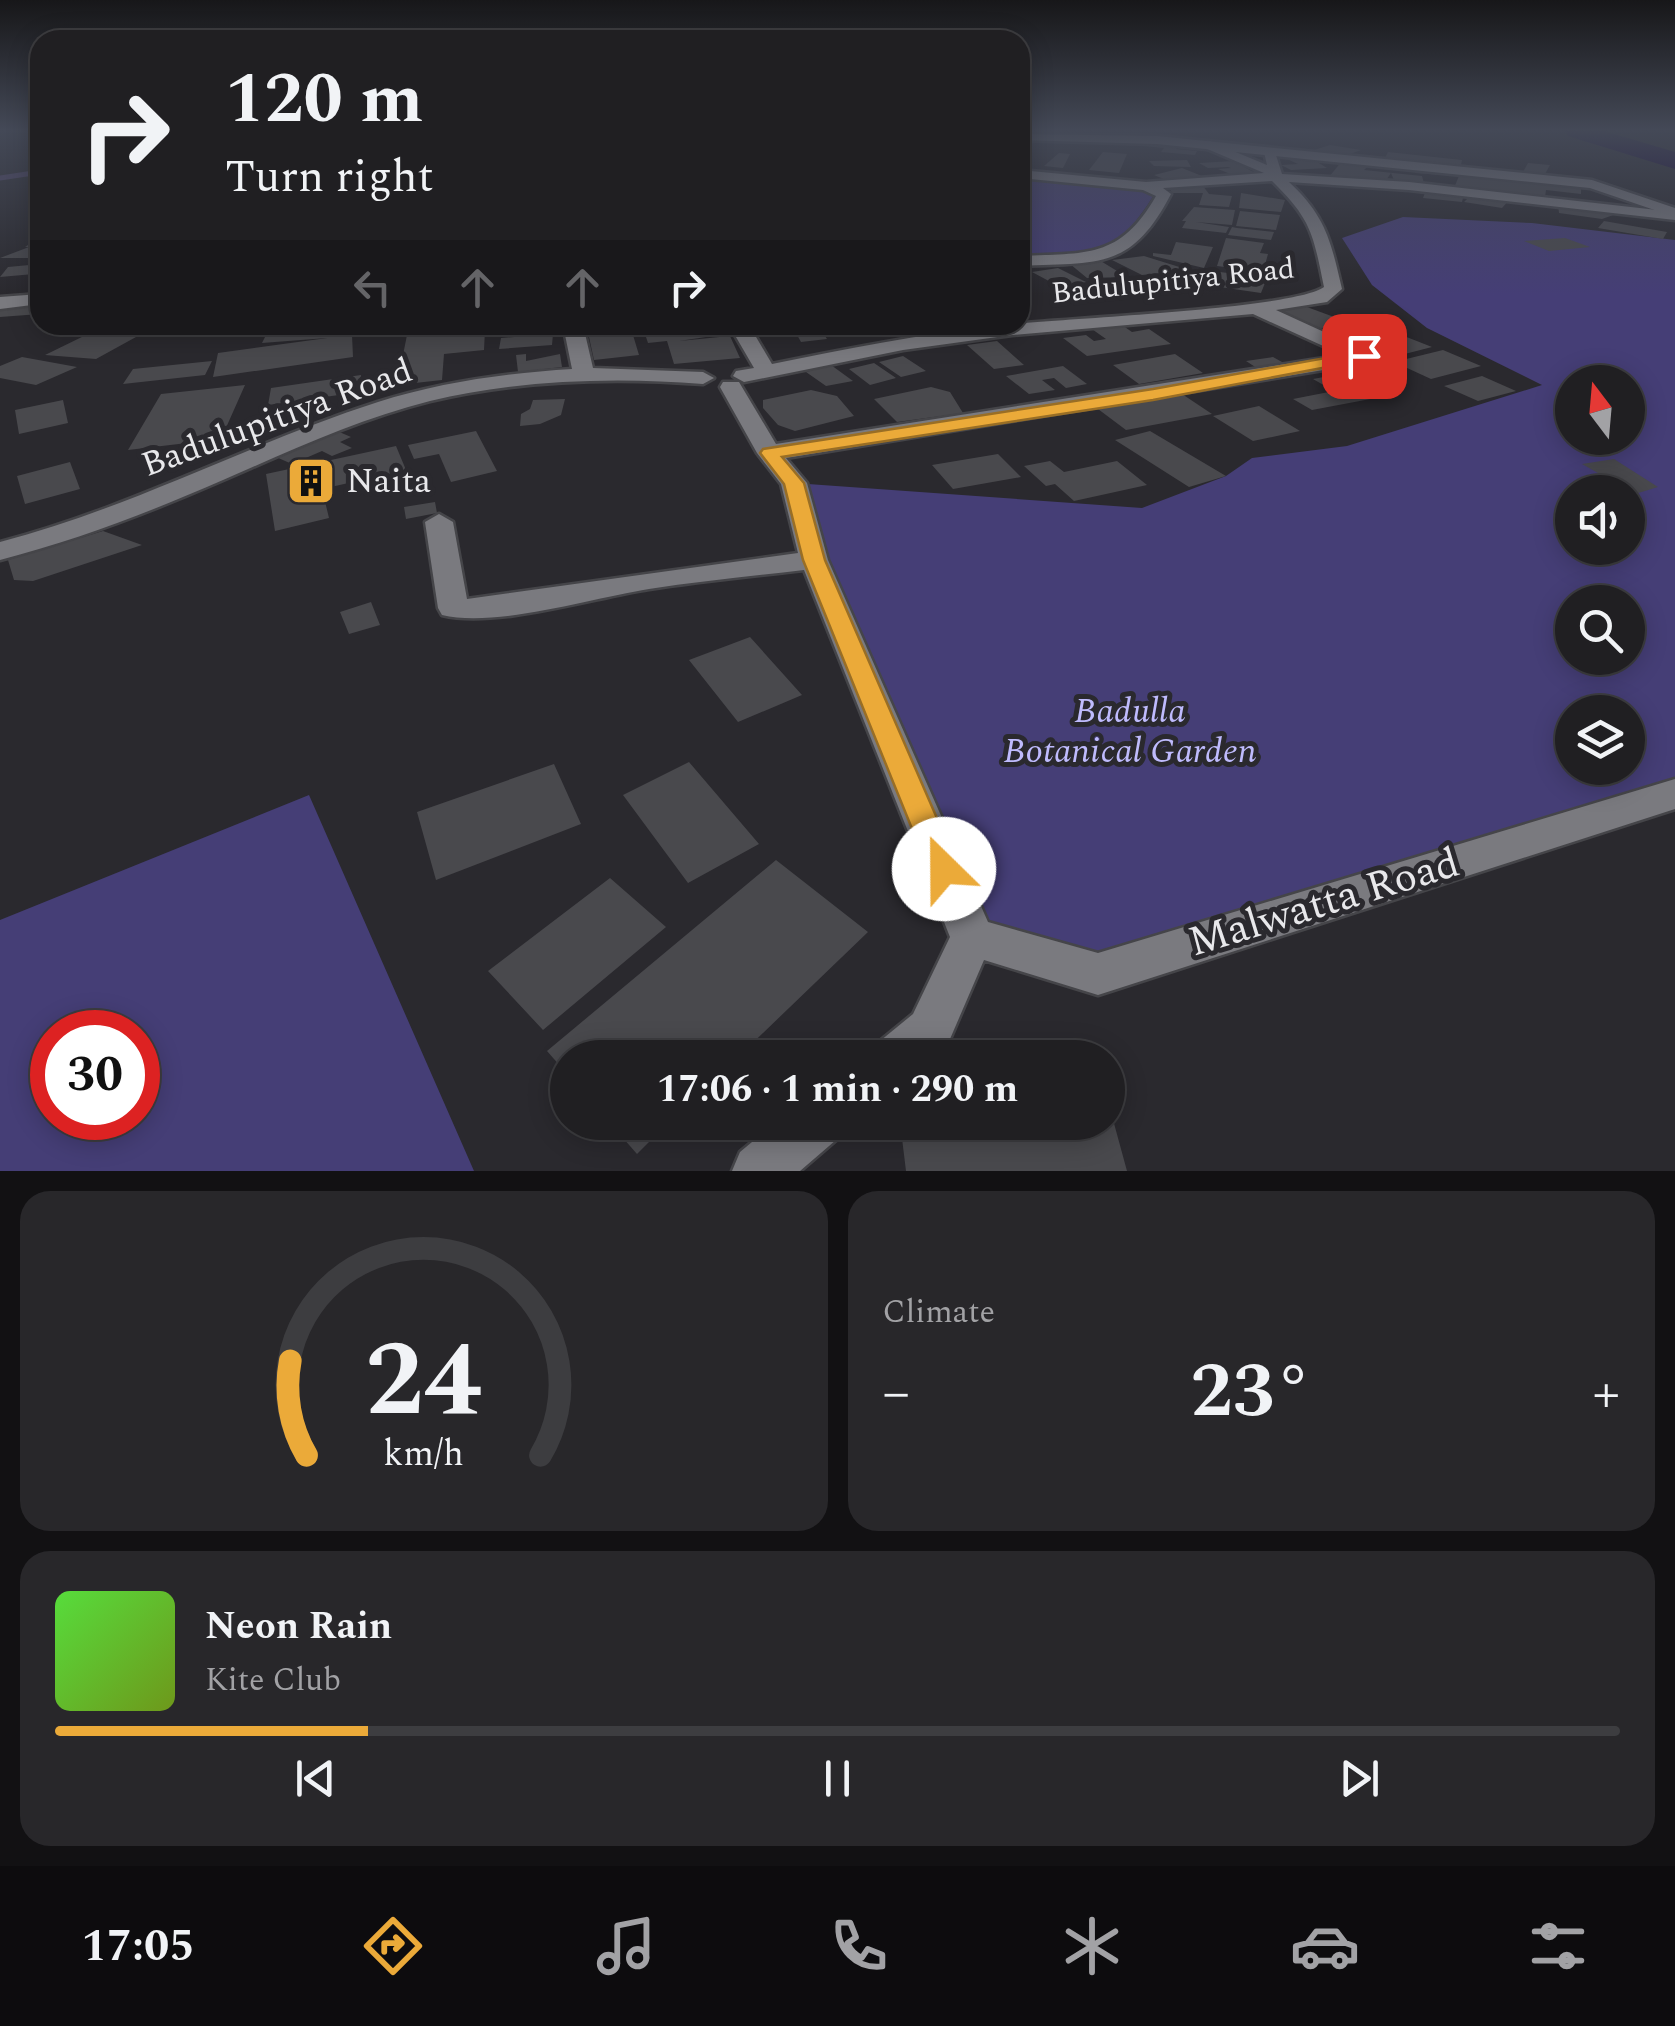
<!DOCTYPE html>
<html lang="en">
<head>
<meta charset="utf-8">
<style>
	body { margin:0; font-family:Spectral,serif; background:#28272a; color:#f1f3f6; height:100vh; display:flex; flex-direction:column; font-size:38px; white-space:nowrap }
	* { box-sizing:border-box; margin:0 }
	p { font-size:32px; color:#a2a2a5 }
	.icon { flex:none; width:55px; height:55px; fill:none; stroke:currentColor; stroke-width:2; stroke-linecap:round; stroke-linejoin:round }
	.map { position:relative; height:1171px; overflow:hidden }
	.side { display:flex; flex-direction:column; gap:20px; padding:20px; background:#121113; flex:1 }
	.side>* { flex:none }
	.top-card { position:absolute; left:30px; top:30px; width:1000px; height:305px; border-radius:30px; box-shadow:0 5px 25px #0003,0 0 0 2px #3d3d40; background:#201f22; color:#f1f3f6; overflow:hidden }
	.needle { width:65px; rotate:344deg }
	.buttons { position:absolute; left:1555px; top:365px; display:grid; gap:20px }
	.buttons a { display:grid; place-items:center; width:90px; height:90px; border-radius:50%; background:#201f22; box-shadow:0 5px 25px #0003,0 0 0 2px #3d3d40; font-size:50px }
	.speed { position:absolute; left:30px; top:1010px; display:flex; gap:20px; font-size:50px; font-weight:700; text-align:center }
	.speed>* { display:grid; place-content:center; width:130px; height:130px; border-radius:50%; background:#201f22; box-shadow:0 5px 25px #0003,0 0 0 2px #3d3d40; line-height:1 }
	.speed .limit { border:15px solid #d22; background:#fff; color:#111 }
	.pin { position:absolute; display:grid; place-items:center; width:85px; height:85px; color:#fff; margin:-42px; border-radius:20px; box-shadow:0 5px 15px #0006 }
	.me { position:absolute; width:110px; margin:-55px; rotate:337deg; stroke-linejoin:round; filter:drop-shadow(0 0 8px #0008) }
	.turn { display:flex; align-items:center; gap:35px; height:210px; padding:0 30px; font-size:45px }
	.turn .icon { width:130px; height:130px; stroke-width:2.5 }
	.turn b { display:block; font-size:70px; line-height:85px }
	.lanes { display:flex; align-items:center; height:95px; padding:0 30px; background:#0003; justify-content:center; gap:50px; direction:ltr }
	.lanes .off { opacity:.35 }
	.big { font-size:75px; font-weight:700; line-height:1.1 }
	.side .tile { flex:1; display:flex; flex-direction:column; justify-content:center; gap:15px; min-width:0; padding:0 35px; border-radius:30px; background:#28272a }
	.side .dial { align-items:center; gap:0 }
	.dial svg { height:260px; overflow:visible; fill:none; stroke:#3d3d40; stroke-width:7; stroke-linecap:round; text-anchor:middle }
	.dial text { fill:#f1f3f6; stroke:none }
	.song { display:flex; align-items:center; gap:30px }
	.cover { width:120px; height:120px; border-radius:15px; background:linear-gradient(135deg,hsl(110 70% 55%),hsl(80 70% 35%)) }
	.played { height:10px; border-radius:5px; background:linear-gradient(90deg,#ebaa39 20%,#3d3d40 20%) }
	.keys { display:flex; justify-content:space-around; direction:ltr }
	.heat { display:flex; justify-content:space-between; align-items:center; font-size:55px; direction:ltr }
	.side .tiles { flex:1; display:grid; gap:20px; grid-template-columns:1fr 1fr }
	.tile:last-child { grid-column:span 2 }
	.trip { position:absolute; left:550px; top:1040px; width:575px; height:100px; border-radius:50px; background:#201f22; box-shadow:0 5px 25px #0003,0 0 0 2px #3d3d40; font-weight:700; line-height:100px; text-align:center }
	.dock { display:flex; height:160px; justify-content:space-around; align-items:center; background:#0d0c0e; color:#a2a2a5 }
	.dock .icon { width:70px; height:70px }
	.dock .active { color:#ebaa39 }
	.dock b { font-size:45px; color:#f1f3f6 }
	.map>svg:first-child { display:block }
	.green { fill:#453e76; fill-rule:evenodd }
	.lines { fill:none; stroke-linecap:round; stroke-linejoin:round }
	.stream { stroke:#52466d; stroke-width:5 }
	.river { fill:#110037; fill-rule:evenodd }
	.building { fill:#49494d }
	.street-casing { stroke:#454549; stroke-width:5 }
	.secondary-casing { stroke:#454549; stroke-width:5 }
	.street { fill:#7a7a7f; fill-rule:evenodd }
	.secondary { fill:#7a7a7f; fill-rule:evenodd }
	.route { fill:#ebaa39; stroke:#996e25; stroke-width:2.5 }
	.labels { text-anchor:middle; dominant-baseline:central; stroke-width:10; stroke-linejoin:round; paint-order:stroke }
	.far-street-label { font-size:30px; fill:#e8e8eb; stroke:#2a292e }
	.street-label { font-size:35px; fill:#e8e8eb; stroke:#2a292e }
	.poi-label { font-size:35px; fill:#e8e8eb; stroke:#2a292e; text-anchor:start }
	.park-label { font-size:35px; font-style:italic; fill:#bfbbfd; stroke:#2a292e }
	.near-street-label { font-size:42px; fill:#e8e8eb; stroke:#2a292e }
</style>
</head>
<body>
<div class="map">
<svg width="1675" height="1171" viewBox="0 0 1675 1171">
	<rect width="100%" height="100%" fill="#2a292e"/>
	<path class="green" d="M1020,176L1143,188L1154,195C1111,263 1094,252 1020,259Z
		M1403,217L1532,223L1675,240V794L1098,974L972,937L794,483L1142,508L1226,476L1252,458L1347,446L1542,385L1427,328L1372,285L1342,238ZM1572,382H1628V438H1572ZM1572,492H1628V548H1572ZM1572,602H1628V658H1572ZM1572,712H1628V768H1572Z
		M309,795L474,1171H0V920ZM52,1032H138V1118H52Z"/>
	<g class="lines">
		<path class="stream" d="M0,178L40,172"/>
		<path class="river" d="M1565,131H1604L1675,152V169L1568,136Z"/>
	</g>
	<path class="building" d="M1149,141L1180,144L1176,149L1197,151L1195,155L1161,152L1164,148L1145,146Z
		M1330,145L1361,150L1342,157L1311,151Z
		M1103,152L1127,154L1119,173L1089,170Z
		M1388,152L1462,160L1460,169L1385,158Z
		M1059,153L1070,154L1063,168L1044,166Z
		M1311,158L1327,168L1291,170L1281,165L1298,164L1287,159Z
		M1187,160L1191,167L1154,166L1149,161Z
		M1234,161L1255,173L1233,175L1218,169L1231,168L1228,167L1208,168L1199,163Z
		M1342,161L1369,165L1364,170L1422,176L1425,187L1396,185L1391,173L1384,183L1329,177Z
		M1528,163L1550,165L1545,174L1567,176L1564,180L1523,172Z
		M1419,167L1581,186V194L1546,190L1545,197L1513,195L1454,188L1459,176L1415,173Z
		M1182,168L1207,178L1171,182L1154,175Z
		M1168,185L1203,186L1209,194L1232,196L1229,207L1199,205L1203,193H1172Z
		M1426,190L1464,194L1462,202L1423,198Z
		M1241,193L1285,200L1281,212L1239,208Z
		M1473,193L1510,199L1502,208L1464,202Z
		M1558,204L1622,212L1602,219L1559,213Z
		M1194,207L1235,210L1232,225L1196,222L1229,227L1226,233L1182,228L1186,221H1182Z
		M1240,211L1280,215L1276,230L1236,226Z
		M1604,221L1667,232L1663,239L1598,228Z
		M1232,227L1237,228L1274,232L1271,240L1228,235Z
		M40,237V258H0L29,247H25Z
		M1226,238L1264,243L1260,253L1268,254L1263,272L1217,266Z
		M1565,238L1590,247L1549,251L1524,241Z
		M1176,242L1213,247L1204,268L1153,256V253L1171,255Z
		M1144,256L1189,270L1142,275L1112,260Z
		M1099,260L1127,277L1087,278L1070,264Z
		M40,264L34,274L0,277L8,267Z
		M1058,268L1086,282L1060,287L1032,272Z
		M1220,272L1267,278L1261,293L1213,286Z
		M40,300V314L0,317V310L10,302Z
		M1296,303L1345,321L1316,330L1268,311Z
		M1119,323L1132,332L1149,329L1171,344L1087,356L1063,338L1086,335L1094,341L1106,339L1089,327Z
		M1383,323L1406,332L1372,341L1350,331Z
		M271,325L301,326L386,325V332L352,335L353,357L213,377L218,353L327,338L262,343Z
		M409,325H448L447,334L473,331V325L510,328L485,330L484,350L444,354L442,380L397,385Z
		M630,325L639,355L594,360L587,328Z
		M701,325L706,337L679,341L730,336L740,358L674,364L667,341L648,343L644,331Z
		M821,330L827,339L801,342L796,333Z
		M88,334L136,337L96,359L45,355Z
		M553,334L552,345L499,349L501,338Z
		M1404,336L1432,347L1397,356L1370,344Z
		M997,341L1024,365L994,369L967,345Z
		M1443,350L1481,366L1431,379L1394,362Z
		M526,354V361L560,354L562,367L518,372L516,355Z
		M1175,354L1203,373L1139,384L1113,365Z
		M903,356L926,371L901,377L879,362Z
		M22,357L77,367L36,385L0,378V366Z
		M1273,357L1291,367L1263,372L1246,361Z
		M212,361L205,375L123,384L133,369Z
		M874,363L896,378L870,385L849,369Z
		M831,365L853,381L826,386L806,372Z
		M1373,365L1404,380L1374,386L1344,371Z
		M1063,366L1087,384L1066,388L1054,378L1042,380L1055,390L1029,394L1006,376Z
		M1340,374L1381,397L1312,410L1293,399L1334,391L1313,379Z
		M361,375L360,392L268,405L271,388Z
		M1482,376L1516,391L1478,401L1444,386Z
		M245,385L221,439L128,450L161,394Z
		M931,387L950,392L963,413L897,422L874,399Z
		M811,390L837,396L854,416L795,431L778,425L763,408V400Z
		M1182,394L1212,414L1126,430L1098,409Z
		M565,399L561,415L540,424L520,426L521,414L530,409L533,400Z
		M63,400L68,423L19,434L15,410Z
		M1259,406L1300,431L1253,441L1213,416Z
		M337,431L351,437L340,442L352,448L332,456L322,451L292,464L276,457Z
		M476,431L497,471L451,482L439,454L414,459L408,445Z
		M1150,431L1226,476L1189,487L1115,440Z
		M396,446L406,470L322,489L329,518L275,531L266,474Z
		M998,454L1021,477L953,489L932,465Z
		M1614,459L1658,487L1635,494L1582,464Z
		M1050,461L1064,472L1117,461L1147,485L1074,501L1055,484L1046,486L1024,466Z
		M70,462L80,489L25,504L17,476Z
		M435,502L437,513L406,519L404,507Z
		M103,531L142,545L33,581L14,580L8,560Z
		M371,602L380,625L349,634L340,612Z
		M750,637L802,695L738,722L689,660Z
		M689,762L759,844L688,883L623,795Z
		M554,764L581,824L436,880L417,812Z
		M776,860L868,932L737,1058H568V1075L547,1051Z
		M610,878L666,927L543,1030L488,971Z
		M1109,1105L1127,1171H906L900,1122H1108Z
		M609,1122H669L637,1154Z"/>
	<g class="lines">
		<g class="street-casing">
			<path id="street" d="M1209,141L1267,165L1264,152L1274,149L1282,174L1409,182L1675,212V220L1409,190L1289,182C1326,216 1331,242 1342,289L1327,302L1276,310L1372,354L1375,358L1372,362L786,458L807,483L828,560L988,922L1098,953L1675,779V809L1098,995L984,960L947,1046L934,1058H873L880,1041L913,1014L950,937L804,570C752,576 700,581 649,589C592,598 496,628 442,615L438,608L425,522L439,514L453,522L467,599L798,553L781,484L757,453L720,387L723,382H739L776,444L1343,355L1253,314L1012,335L903,350L744,382L733,376L736,371L754,368L729,325H749L772,364C845,349 918,335 992,326C1044,319 1292,310 1324,287C1313,234 1312,220 1272,181L1163,188L1171,194C1131,271 1098,262 1020,266V256C1086,253 1120,259 1156,196L1143,190L1020,178V170L1146,182L1264,173L1205,148Z
				M40,294V304L0,309V297Z
				M563,325H583L593,368L703,372L714,378L703,384C612,377 519,380 430,401C358,419 290,451 223,480C150,512 77,540 0,560V542C131,508 250,443 378,402C441,382 507,373 572,369Z
				M776,1122H844L836,1140L800,1171H732L740,1152Z"/>
		</g>
		<g class="secondary-casing">
			<path id="secondary" d="M1020,134L1157,136L1592,180L1675,208V217L1590,188L1157,144L1020,140Z"/>
		</g>
		<use href="#street" class="street"/>
		<use href="#secondary" class="secondary"/>
	</g>
	<linearGradient id="sky" x2="0" y2="1"><stop stop-color="#171719"/><stop offset="0.44" stop-color="#444957"/><stop offset="1" stop-color="#444957" stop-opacity="0"/></linearGradient>
	<rect width="1675" height="295" fill="url(#sky)"/>
	<path class="route" d="M1364,351L1372,356L1370,359L1153,400L782,457L804,483L825,560L959,869L955,878L944,882L932,878L803,560L784,484L760,453L763,449L1153,389Z"/>
	<defs>
		<g id="building-square" transform="scale(2.5)"><rect x="-9" y="-9" width="18" height="18" rx="4" fill="#ebaa39" stroke="#2a292e"/><path d="M-4-6H4V6H1V3H-1V6H-4ZM-2.5-4.3h1.7v1.8h-1.7ZM.8-4.3h1.7v1.8H.8ZM-2.5-1h1.7V.8h-1.7ZM.8-1h1.7V.8H.8Z" fill="#111"/></g>
	</defs>
	<g fill-rule="evenodd">
		<use href="#building-square" x="311" y="481"/>
	</g>
	<g class="labels">
		<g class="far-street-label">
			<text transform="translate(1173 281) rotate(-6)">Badulupitiya Road</text>
		</g>
		<g class="street-label">
			<text transform="translate(277 418) rotate(-20)">Badulupitiya Road</text>
		</g>
		<g class="poi-label">
			<text x="346" y="481">Naita</text>
		</g>
		<g class="park-label">
			<text x="1130" y="711">Badulla<tspan x="1130" dy="40">Botanical Garden</tspan></text>
		</g>
		<g class="near-street-label">
			<text transform="translate(1324 903) rotate(-17)">Malwatta Road</text>
		</g>
	</g>
</svg>
<div class="buttons">
<a><svg class="needle" viewBox="-14 -14 28 28"><path d="M0-13l5 13h-10z" fill="#e53935"/><path d="M0 13l5-13h-10z" fill="#a2a2a5"/></svg></a>
<a><svg class="icon" aria-label="sound" viewBox="0 0 24 24"><path d="M4 9h4l5-4v14l-5-4H4zM17 9q2 3 0 6"/></svg></a>
<a><svg class="icon" aria-label="search" viewBox="0 0 24 24"><circle cx="10" cy="10" r="6"/><path d="M15 15l6 6"/></svg></a>
<a><svg class="icon" aria-label="layers" viewBox="0 0 24 24"><path d="M12 4l9 5-9 5-9-5zM3 14l9 5 9-5"/></svg></a>
</div>
<div class="speed"><div class="limit">30</div></div>
<div class="pin" style="left:1364px;top:356px;background:#d93025"><svg class="icon" aria-label="arrive" viewBox="0 0 24 24"><path d="M6 21V4h12l-3 4 3 4H6"/></svg></div>
<svg class="me" style="left:944px;top:869px" viewBox="-20 -20 40 40"><circle r="19" fill="#fff"/><path d="M0-13L10 11 0 6-10 11z" fill="#ebaa39"/></svg>
<div class="trip">17:06 · 1 min · 290 m</div>
<div class="top-card">
<div class="turn"><svg class="icon" aria-label="right" viewBox="0 0 24 24"><path d="M7 20v-9h11M14 6l5 5-5 5"/></svg><div><b>120 m</b>Turn right</div></div>
<div class="lanes"><svg class="icon off" aria-label="left" viewBox="0 0 24 24"><path d="M17 20v-9H6M10 6l-5 5 5 5"/></svg><svg class="icon off" aria-label="ahead" viewBox="0 0 24 24"><path d="M12 20V5M6 11l6-6 6 6"/></svg><svg class="icon off" aria-label="ahead" viewBox="0 0 24 24"><path d="M12 20V5M6 11l6-6 6 6"/></svg><svg class="icon" aria-label="right" viewBox="0 0 24 24"><path d="M7 20v-9h11M14 6l5 5-5 5"/></svg></div>
</div>
</div>
<section class="side">
<div class="tiles">
<div class="tile dial"><svg viewBox="0 0 100 80">
<path d="M14 69A42 42 0 1 1 86 69"/>
<path d="M14 69A42 42 0 0 1 9 40" stroke="#ebaa39"/>
<text x="50" y="56" font-size="32" font-weight="700">24</text>
<text x="50" y="72" font-size="11">km/h</text>
</svg></div>
<div class="tile"><p>Climate</p>
<div class="heat"><a>−</a><b class="big">23°</b><a>+</a></div>
</div>
<div class="tile">
<div class="song"><i class="cover"></i><div><b>Neon Rain</b><p>Kite Club</p></div></div>
<div class="played"></div>
<div class="keys"><svg class="icon" aria-label="previous" viewBox="0 0 24 24"><path d="M18 5L8 12l10 7zM5 5v14"/></svg><svg class="icon" aria-label="pause" viewBox="0 0 24 24"><path d="M8 5v14M16 5v14"/></svg><svg class="icon" aria-label="next" viewBox="0 0 24 24"><path d="M6 5l10 7-10 7zM19 5v14"/></svg></div>
</div>
</div>
</section>
<nav class="dock">
<b>17:05</b>
<svg class="icon active" aria-label="directions" viewBox="0 0 24 24"><path d="M12 3l9 9-9 9-9-9zM9 14v-3h6M13 9l2 2-2 2"/></svg>
<svg class="icon" aria-label="music" viewBox="0 0 24 24"><path d="M9 18V5l10-2v13"/><circle cx="6" cy="18" r="3"/><circle cx="16" cy="16" r="3"/></svg>
<svg class="icon" aria-label="phone" viewBox="0 0 24 24"><path d="M5 4h4l2 5-3 2q2 4 5 5l2-3 5 2v4C11 20 4 13 5 4z"/></svg>
<svg class="icon" aria-label="climate" viewBox="0 0 24 24"><path d="M12 3v18M4 7l16 10M4 17L20 7"/></svg>
<svg class="icon" aria-label="car" viewBox="0 0 24 24"><path d="M5 17H2v-5l4-1 3-4h7l3 4 3 1v5h-3M9 17h6M6 11h13"/><circle cx="7" cy="17" r="2"/><circle cx="17" cy="17" r="2"/></svg>
<svg class="icon" aria-label="filters" viewBox="0 0 24 24"><path d="M4 7h16M4 17h16"/><circle cx="9" cy="7" r="2"/><circle cx="15" cy="17" r="2"/></svg>
</nav>
</body>
</html>
